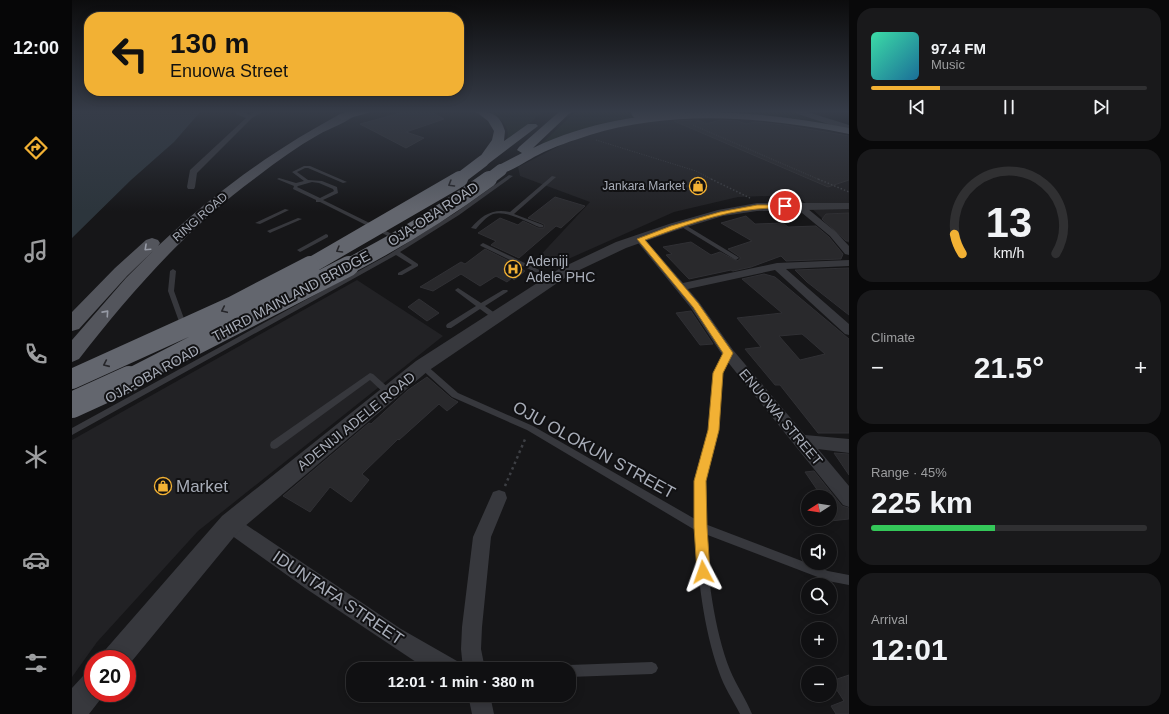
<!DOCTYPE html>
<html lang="en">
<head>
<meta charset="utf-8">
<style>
	body { margin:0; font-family:Arial,sans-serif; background:#19191b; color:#f1f3f6; height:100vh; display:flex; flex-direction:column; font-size:15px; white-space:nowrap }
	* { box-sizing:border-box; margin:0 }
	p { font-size:13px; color:#9c9d9f }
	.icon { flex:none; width:22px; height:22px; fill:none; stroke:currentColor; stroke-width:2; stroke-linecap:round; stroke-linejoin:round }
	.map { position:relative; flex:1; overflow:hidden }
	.panel { display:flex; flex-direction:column; gap:8px; padding:8px; background:#09090a; width:320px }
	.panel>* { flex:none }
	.banner { position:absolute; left:12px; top:12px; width:380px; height:84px; border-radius:16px; box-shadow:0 2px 10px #0003,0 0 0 1px #303032; background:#f2b134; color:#111; overflow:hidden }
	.needle { width:26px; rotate:258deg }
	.tools { position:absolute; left:729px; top:490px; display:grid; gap:8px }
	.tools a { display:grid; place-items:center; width:36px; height:36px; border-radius:50%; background:#101012; box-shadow:0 2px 10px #0003,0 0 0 1px #303032; font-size:20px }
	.speed { position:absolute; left:12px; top:650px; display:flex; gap:8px; font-size:20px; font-weight:700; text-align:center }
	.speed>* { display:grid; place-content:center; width:52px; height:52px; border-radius:50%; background:#101012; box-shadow:0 2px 10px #0003,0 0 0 1px #303032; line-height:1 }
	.speed .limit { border:6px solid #d22; background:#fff; color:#111 }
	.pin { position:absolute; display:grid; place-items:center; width:34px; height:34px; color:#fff; margin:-17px; border:2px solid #fff; border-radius:50%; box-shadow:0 1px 4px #0007 }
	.me { position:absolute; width:44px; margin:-22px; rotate:356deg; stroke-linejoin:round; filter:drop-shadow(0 0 3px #0008) }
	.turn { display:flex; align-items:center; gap:14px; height:84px; padding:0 20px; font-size:18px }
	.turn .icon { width:52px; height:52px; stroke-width:2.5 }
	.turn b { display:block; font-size:28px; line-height:34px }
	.big { font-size:30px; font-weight:700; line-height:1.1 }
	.panel .tile { flex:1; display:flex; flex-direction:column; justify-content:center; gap:6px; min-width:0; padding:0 14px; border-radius:16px; background:#19191b }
	.panel .dial { align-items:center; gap:0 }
	.dial svg { height:104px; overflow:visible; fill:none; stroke:#303032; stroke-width:7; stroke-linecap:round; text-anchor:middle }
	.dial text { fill:#f1f3f6; stroke:none }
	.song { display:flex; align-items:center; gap:12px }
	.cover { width:48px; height:48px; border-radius:6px; background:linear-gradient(135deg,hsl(160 70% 55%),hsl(200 70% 35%)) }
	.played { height:4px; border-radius:2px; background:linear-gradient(90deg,#f2b134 25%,#303032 25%) }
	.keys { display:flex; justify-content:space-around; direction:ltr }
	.heat { display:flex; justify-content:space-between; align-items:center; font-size:22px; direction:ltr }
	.charge { height:6px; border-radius:3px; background:linear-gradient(90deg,#34c759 45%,#303032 0) }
	.trip { position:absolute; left:274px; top:662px; width:230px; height:40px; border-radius:16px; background:#101012; box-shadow:0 2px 10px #0003,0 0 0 1px #303032; font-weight:700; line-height:40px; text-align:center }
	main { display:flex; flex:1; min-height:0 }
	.tabs { display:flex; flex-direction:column; width:72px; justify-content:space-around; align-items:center; background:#060607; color:#9c9d9f }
	.tabs .icon { width:28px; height:28px }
	.tabs .on { color:#f2b134 }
	.tabs b { font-size:18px; color:#f1f3f6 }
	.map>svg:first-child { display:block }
	.built { fill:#222225 }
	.green { fill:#1c231d }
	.water { fill:#2c353c }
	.building { fill:#29292c; stroke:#303034; fill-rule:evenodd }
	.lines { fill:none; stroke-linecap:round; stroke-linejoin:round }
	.path-far2 { stroke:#3d3f44; stroke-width:1; stroke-dasharray:1 1.5; stroke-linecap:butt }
	.path-far1 { stroke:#3d3f44; stroke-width:1.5; stroke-dasharray:1.5 2; stroke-linecap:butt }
	.path { stroke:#3d3f44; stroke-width:2.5; stroke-dasharray:2.5 3.5; stroke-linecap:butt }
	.service { fill:#37383d; fill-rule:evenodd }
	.minor { fill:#37383d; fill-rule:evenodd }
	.tertiary { fill:#37383d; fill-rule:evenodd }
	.secondary { fill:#45474d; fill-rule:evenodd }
	.primary { fill:#53555c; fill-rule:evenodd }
	.motorway { fill:#63666e; fill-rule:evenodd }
	.motorway-bridge-far3 { stroke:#63666e; stroke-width:12 }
	.motorway-bridge-far2 { stroke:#63666e; stroke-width:16 }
	.motorway-bridge-far1 { stroke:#63666e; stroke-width:20 }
	.motorway-bridge { stroke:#63666e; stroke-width:26 }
	.oneway { stroke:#26262a }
	.oneway2 { stroke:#979ba6 }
	.route { fill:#f2b134; stroke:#9d7322 }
	.labels { text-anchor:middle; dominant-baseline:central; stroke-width:4; stroke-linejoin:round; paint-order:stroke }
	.far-poi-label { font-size:12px; fill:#a8adb8; stroke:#111113; text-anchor:end }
	.far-street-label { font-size:12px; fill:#a8adb8; stroke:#111113 }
	.street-label { font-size:14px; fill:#a8adb8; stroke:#111113 }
	.poi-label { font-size:14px; fill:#a8adb8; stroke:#111113; text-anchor:start }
	.near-street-label { font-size:17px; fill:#a8adb8; stroke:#111113 }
	.near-poi-label { font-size:17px; fill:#a8adb8; stroke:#111113; text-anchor:start }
</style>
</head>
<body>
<main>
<nav class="tabs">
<b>12:00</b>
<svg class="icon on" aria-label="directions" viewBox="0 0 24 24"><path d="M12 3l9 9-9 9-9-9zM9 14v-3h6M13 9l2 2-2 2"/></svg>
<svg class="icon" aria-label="music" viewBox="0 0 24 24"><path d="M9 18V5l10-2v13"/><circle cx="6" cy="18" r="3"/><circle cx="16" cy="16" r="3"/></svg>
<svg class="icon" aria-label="phone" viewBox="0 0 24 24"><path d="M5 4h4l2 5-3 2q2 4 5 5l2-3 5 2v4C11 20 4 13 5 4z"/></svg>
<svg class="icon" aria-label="climate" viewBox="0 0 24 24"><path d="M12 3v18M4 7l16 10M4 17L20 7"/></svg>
<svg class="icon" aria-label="car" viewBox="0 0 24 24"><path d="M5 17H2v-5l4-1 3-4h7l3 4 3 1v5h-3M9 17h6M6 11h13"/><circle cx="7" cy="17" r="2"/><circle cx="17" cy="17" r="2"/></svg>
<svg class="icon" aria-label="filters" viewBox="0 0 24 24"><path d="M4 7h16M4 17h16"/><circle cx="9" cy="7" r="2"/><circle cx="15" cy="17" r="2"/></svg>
</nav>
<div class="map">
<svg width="777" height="714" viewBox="0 0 777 714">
	<rect width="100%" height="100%" fill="#161618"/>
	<path class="built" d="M617,117L707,121L777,134V243L725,195L666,197L602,212L476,268L464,260L518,202L448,176L446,167L491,144L534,130L568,122Z
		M285,280L371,336L126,531L25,642L0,677V440Z"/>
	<path class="green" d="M415,111H472L438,140L435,139C439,125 426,117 415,111Z
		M504,111H549L574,116L493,136L468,145Z
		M620,111H715L760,125L612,114Z"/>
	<path class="water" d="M0,111H129L102,142L59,180L0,238Z"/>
	<path class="building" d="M336,111H357L372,119L334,132L352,138L334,148L288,124Z
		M627,120L634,124L648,120L666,121L674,124L683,122L712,125L777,136V180L756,187L602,121Z
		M483,197L513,206L489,228L484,226L447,258L419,245L424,241L406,233L428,218L446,225L451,221L466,228H472V224L456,218Z
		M777,213V241H774L750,219L754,214Z
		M674,216L683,224L711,223L716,227L744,226L757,237L771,254L769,259L714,261L709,256L679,267L661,271L659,270L617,279L594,255L600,254L591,247L619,242L639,255L648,252L665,261L668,259V257L656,249L680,241L649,223Z
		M413,249L441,263L440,264L453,271L442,280L440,278L435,282L424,276L408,286L389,274L361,291L348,287L389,262L393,264Z
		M777,268V315L735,282L723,270Z
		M692,274L703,277L777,339V433H746L708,385H703L673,349L689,347L665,318L710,313L670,279ZM730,334L736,339L753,354L728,360L707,336Z
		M347,299L367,313L355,321L336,307Z
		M619,311L641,344L628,345L604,313Z
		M355,377L379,398L386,402L375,411L367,404L327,440L326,439L290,474L297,480L279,502L258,487L238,512L211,496L297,423L299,424L336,390Z
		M762,453L777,454V475Z
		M742,471L770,506L777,508V519L758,521V491H746L733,472Z
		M777,675V714H764L759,706L772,701L759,681Z"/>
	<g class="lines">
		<path class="path-far2" d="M621,125L748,180
			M524,140L624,171L641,180"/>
		<path class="path-far1" d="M639,179L678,198
			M746,179L777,192"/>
		<path class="path" d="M433,486L454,437"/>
		<path class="service" d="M232,166H238L275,182L271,183L236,168H233L225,172L236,180L250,181L265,187L266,193L251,200L328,238V240H324L248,202H244V200L221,189L222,186L205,179L207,178L224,183L232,181L220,172ZM240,182L247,183L261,189L262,191L248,198L225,187L226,186Z
			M437,175L441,176L387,215L328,252L346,264V266L330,275H326V273L340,265L324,255L0,435V428L316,255L383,213Z
			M480,176L484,177L442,214L471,225V227H467C455,222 434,210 421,214C414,217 409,223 404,229L399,228C410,215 421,208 438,212Z
			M213,209L217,210L188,224L183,223Z
			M226,218L230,219L200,232L198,233L195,231Z
			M610,223L666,257L667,258L664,260L662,259L608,226V224Z
			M254,234L256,235V237L230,251L228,252L225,250Z
			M411,243L484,278L485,279L484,280H480L409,246L408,245Z
			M101,269L104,271L102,291L115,327L112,329L109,327L96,291L98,271Z
			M386,288L409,303L431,290H435L436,291L435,292L413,306L427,316L428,318L427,320H423L408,309L379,328H375L374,326L375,324L404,306L384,291L383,290Z
			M656,350L659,353L650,373L646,430L632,481L633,524L756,571L777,575V585L756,581L633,534C636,577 642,629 658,670C664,685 674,699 680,714H668C661,700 652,687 647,672C631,627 626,577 623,530L455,430L380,397L346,366L347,364H353L386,393L461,426L623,519L624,481L638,430L642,373L654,351Z
			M298,373L301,374L320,391L321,393L320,395L317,396L314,395L298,380L205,448L202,449L199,448L198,445L199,442Z
			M580,662L584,664L586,668L584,672L580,674L497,677V669H492L493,667L497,665Z"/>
		<path class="minor" d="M164,111H170L177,115L184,111H192L180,118L125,173L123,187L122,189H116L115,187L118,170L174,118L164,114Z
			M727,203L730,204L764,232L777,246V255L773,254L758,236L724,208L723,206Z
			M568,236L571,237L611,283L705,263L777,260V266L714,269L777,324V335L773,334L703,270L616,289L627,302L661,350L733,435L777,439V453L746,449L777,486V507L771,505L651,356L619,308L563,239Z
			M427,490L433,492L435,498L419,537L410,627L409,649L413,669H391L389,649L390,627L401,537L421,492Z
			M158,515L164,518L329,629L385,661L388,669H355L347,664L233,588L152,530L149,524L152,518Z
			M396,695H418L422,714H400Z"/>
		<path class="tertiary" d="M685,203H777V209L685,211L651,216L605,230L554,248L497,275L356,371L166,532L55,667V659H30L34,649L150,516L344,361L487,269L544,242L597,224L646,210Z
			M21,672V693H32L31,696L17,714H0V688L11,676Z"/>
		<path class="secondary" d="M717,111H732L777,125V131Z"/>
		<path class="primary" d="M274,111H288C279,121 258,128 246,135C225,147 205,161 186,176C116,227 60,291 7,359L0,362V340L54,278L81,251L55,276L7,329L0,331V312L43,268L74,240L80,238L86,240L88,243L86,246C144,191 204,148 274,111Z"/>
		<path class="motorway" d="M278,111H297L296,113L270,120L265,117L266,115Z
			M403,111C419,111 428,114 433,131L432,141L456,124H464L466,126L416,164H406L405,161L420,140L422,131L416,121Z
			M488,111H500L461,148C559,101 673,107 777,128V134C692,117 602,109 518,135C500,141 483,146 466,155C456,160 445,168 434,172C431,173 429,173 425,172L423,169L425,166L450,153L445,150L447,147Z"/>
		<path class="motorway-bridge-far3" d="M565,112L593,114L608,111
			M386,180L411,161
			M416,180L429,170"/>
		<path class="motorway-bridge-far2" d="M236,267L388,179
			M275,267C324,242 372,212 417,179"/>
		<path class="motorway-bridge-far1" d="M0,379L161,306L238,266
			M55,380L277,266"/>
		<path class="motorway-bridge" d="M0,405L57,379"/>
	</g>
	<defs><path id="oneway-chevron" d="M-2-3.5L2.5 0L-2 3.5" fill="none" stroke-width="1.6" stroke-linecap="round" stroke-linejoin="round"/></defs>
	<g class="oneway">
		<use href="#oneway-chevron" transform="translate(379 184) rotate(149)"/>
		<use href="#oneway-chevron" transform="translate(267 250) rotate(150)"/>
		<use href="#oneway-chevron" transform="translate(152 310) rotate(155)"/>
		<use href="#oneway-chevron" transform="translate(34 364) rotate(156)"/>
	</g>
	<g class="oneway2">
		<use href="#oneway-chevron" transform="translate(75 248) rotate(137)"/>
		<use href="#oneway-chevron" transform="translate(34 313) rotate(-48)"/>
	</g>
	<linearGradient id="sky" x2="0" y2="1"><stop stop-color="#0c0c0d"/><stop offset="0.53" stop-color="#363c48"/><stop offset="1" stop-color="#363c48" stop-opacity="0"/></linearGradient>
	<rect width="777" height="211" fill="url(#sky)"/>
	<path class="route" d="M685,205H713L716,206L713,208C704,208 694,208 685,209C647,212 609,227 573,240L626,303L661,353L651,373L647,430L634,481L635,527L638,572L636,577L631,579L627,577L625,572L622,527V481L636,430L641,373L651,353L621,307L565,239L599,226L648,212Z"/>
	<defs>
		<g id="shop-ring" transform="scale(0.9)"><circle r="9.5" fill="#111113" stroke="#f2b134" stroke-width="1.5"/><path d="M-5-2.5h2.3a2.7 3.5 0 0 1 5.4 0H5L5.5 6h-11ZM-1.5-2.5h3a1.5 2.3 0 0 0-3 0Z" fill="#f2b134"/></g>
		<g id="hospital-ring" transform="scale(0.9)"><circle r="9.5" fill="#111113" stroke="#f2b134" stroke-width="1.5"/><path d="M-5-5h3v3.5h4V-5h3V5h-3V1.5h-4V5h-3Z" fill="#f2b134"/></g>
	</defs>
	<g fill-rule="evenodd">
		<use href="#shop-ring" x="626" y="186"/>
		<use href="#hospital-ring" x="441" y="269"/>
		<use href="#shop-ring" x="91" y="486"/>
	</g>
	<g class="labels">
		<g class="far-poi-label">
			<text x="613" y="186">Jankara Market</text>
		</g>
		<g class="far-street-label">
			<text transform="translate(128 217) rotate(-41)">RING ROAD</text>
		</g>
		<g class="street-label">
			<text transform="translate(361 214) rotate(-33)">OJA-OBA ROAD</text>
			<text transform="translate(219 296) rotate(-28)">THIRD MAINLAND BRIDGE</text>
			<text transform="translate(80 374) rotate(-29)">OJA-OBA ROAD</text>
			<text transform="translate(709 417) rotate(50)">ENUOWA STREET</text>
			<text transform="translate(284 421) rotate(-39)">ADENIJI ADELE ROAD</text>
		</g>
		<g class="poi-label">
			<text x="454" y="261">Adeniji<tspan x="454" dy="16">Adele PHC</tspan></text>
		</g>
		<g class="near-street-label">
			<text transform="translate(522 450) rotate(29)">OJU OLOKUN STREET</text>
			<text transform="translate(266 598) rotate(34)">IDUNTAFA STREET</text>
		</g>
		<g class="near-poi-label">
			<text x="104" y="486">Market</text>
		</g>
	</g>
</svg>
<div class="tools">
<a><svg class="needle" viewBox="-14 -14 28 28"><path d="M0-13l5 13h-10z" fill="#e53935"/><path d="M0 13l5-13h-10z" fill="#9c9d9f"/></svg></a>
<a><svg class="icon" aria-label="sound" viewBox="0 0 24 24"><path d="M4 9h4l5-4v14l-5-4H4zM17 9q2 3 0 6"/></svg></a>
<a><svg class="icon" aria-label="search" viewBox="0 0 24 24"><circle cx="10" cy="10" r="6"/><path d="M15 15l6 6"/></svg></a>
<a>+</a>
<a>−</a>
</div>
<div class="speed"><div class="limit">20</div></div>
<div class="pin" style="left:713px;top:206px;background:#d93025"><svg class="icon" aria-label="arrive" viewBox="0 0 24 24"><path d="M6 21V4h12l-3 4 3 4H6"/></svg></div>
<svg class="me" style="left:631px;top:572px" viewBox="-20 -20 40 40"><path d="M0-17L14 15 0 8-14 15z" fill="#f2b134" stroke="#fff" stroke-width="4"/></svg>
<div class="trip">12:01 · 1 min · 380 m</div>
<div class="banner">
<div class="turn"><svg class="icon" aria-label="left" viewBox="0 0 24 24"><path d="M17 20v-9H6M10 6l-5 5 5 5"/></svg><div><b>130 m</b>Enuowa Street</div></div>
</div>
</div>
<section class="panel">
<div class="tile">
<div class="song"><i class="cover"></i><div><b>97.4 FM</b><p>Music</p></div></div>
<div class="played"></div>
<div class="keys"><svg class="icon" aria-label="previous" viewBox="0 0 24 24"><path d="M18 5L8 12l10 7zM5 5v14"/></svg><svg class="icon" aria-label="pause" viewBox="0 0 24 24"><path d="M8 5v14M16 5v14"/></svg><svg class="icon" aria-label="next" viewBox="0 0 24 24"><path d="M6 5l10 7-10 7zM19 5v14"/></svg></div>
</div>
<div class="tile dial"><svg viewBox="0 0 100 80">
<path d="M14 69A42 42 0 1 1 86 69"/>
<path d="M14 69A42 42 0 0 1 8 54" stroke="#f2b134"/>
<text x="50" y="56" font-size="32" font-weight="700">13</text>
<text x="50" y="72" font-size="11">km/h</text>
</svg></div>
<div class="tile"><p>Climate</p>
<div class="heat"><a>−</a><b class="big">21.5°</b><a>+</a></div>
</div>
<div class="tile"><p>Range · 45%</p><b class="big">225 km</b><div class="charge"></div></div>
<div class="tile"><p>Arrival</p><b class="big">12:01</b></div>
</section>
</main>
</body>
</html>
